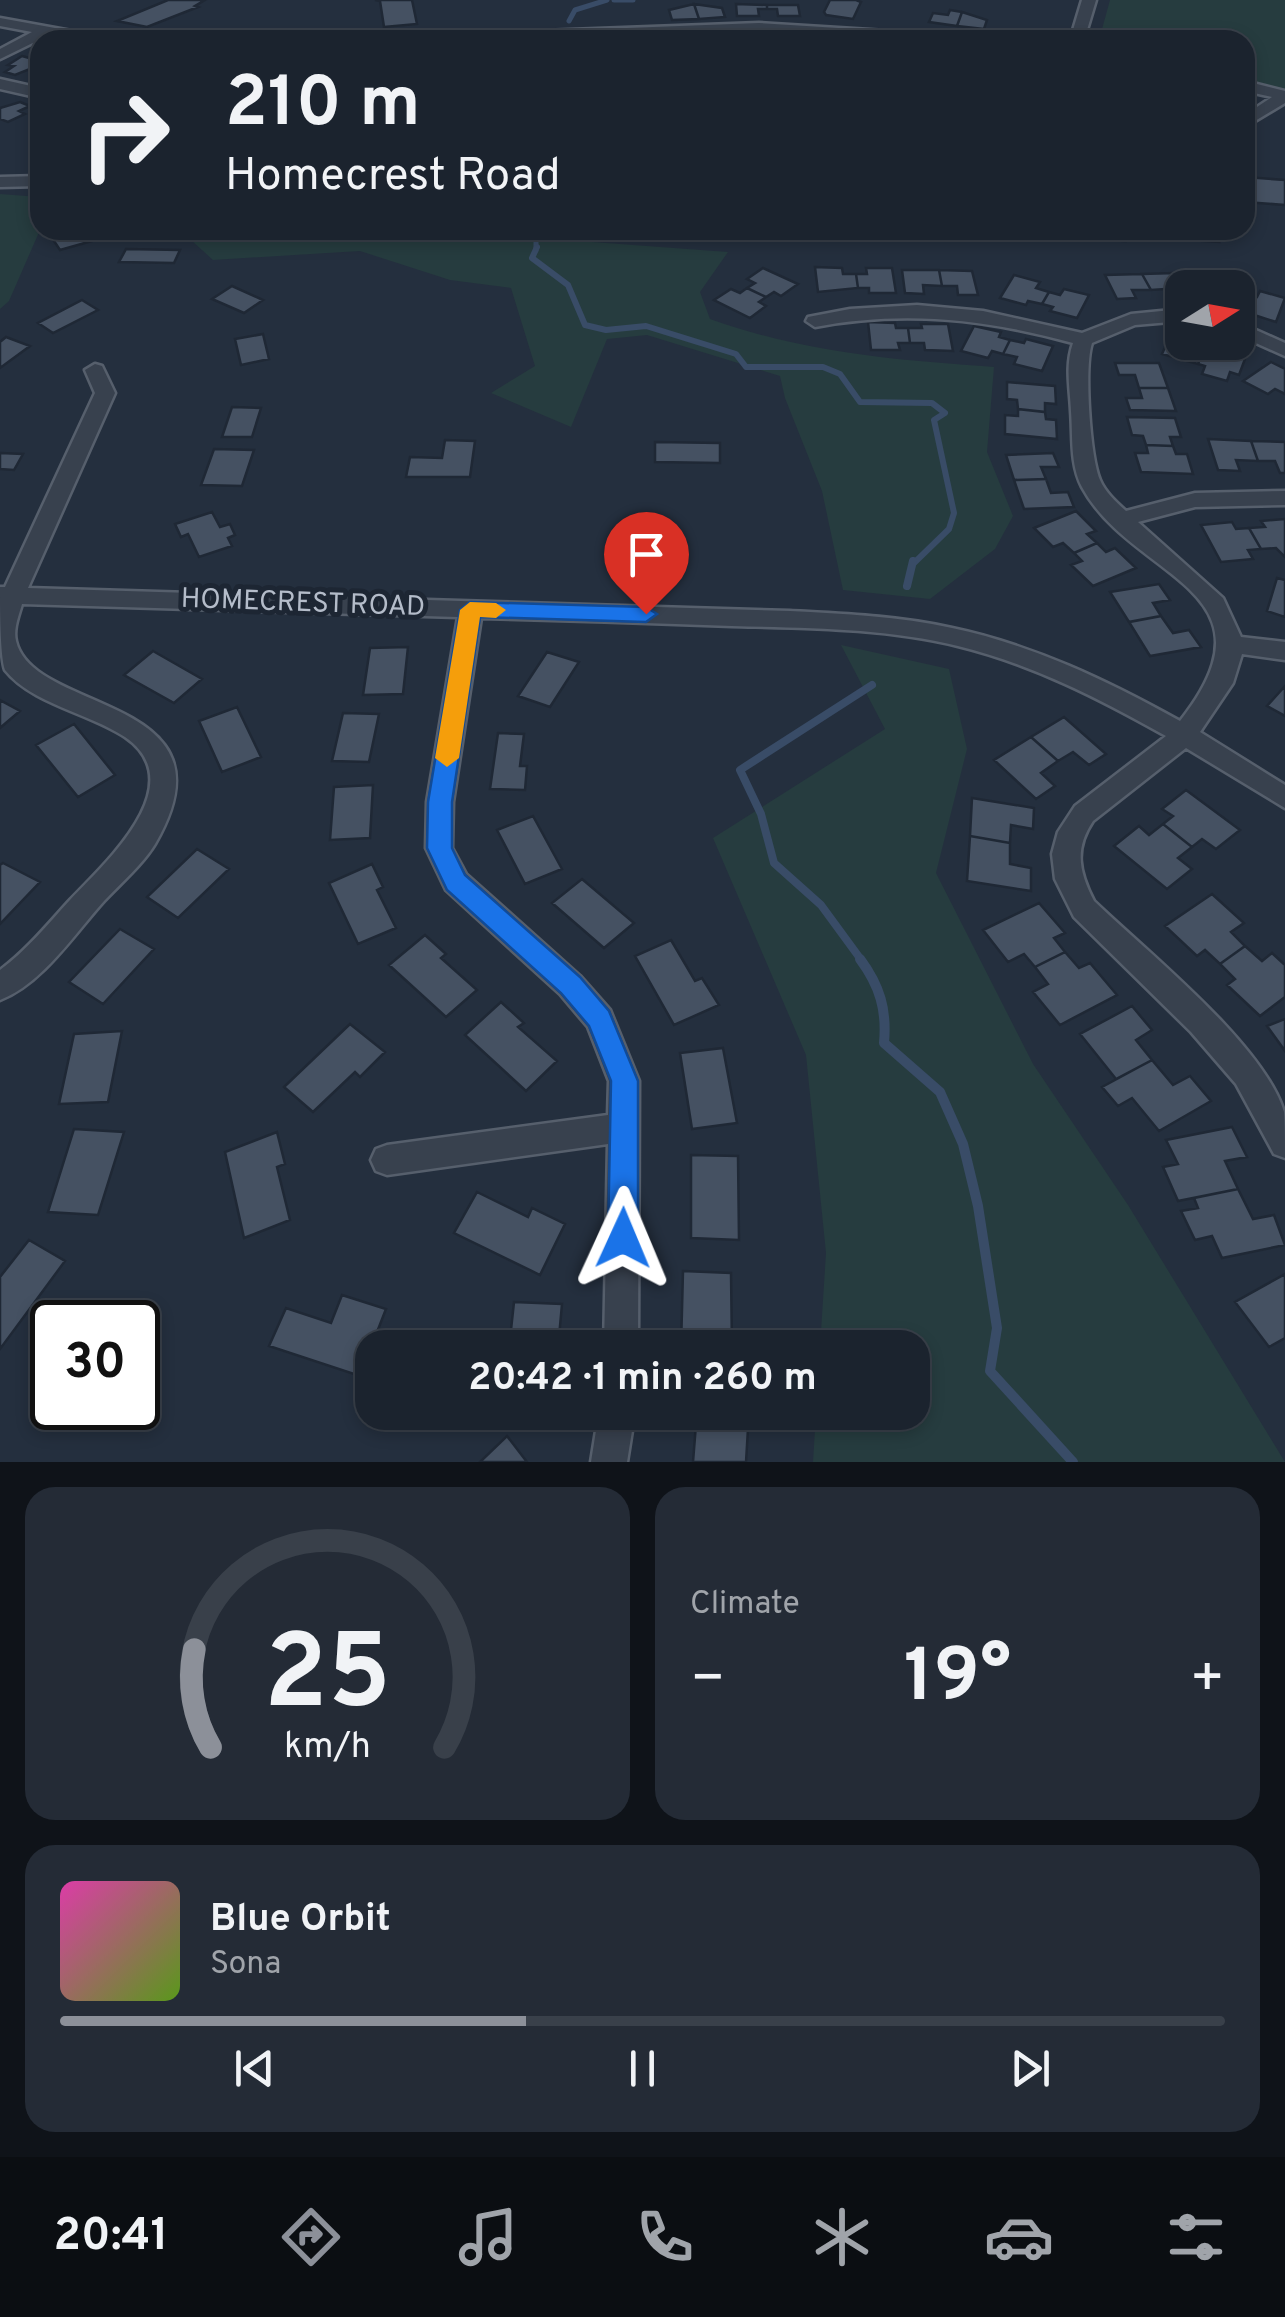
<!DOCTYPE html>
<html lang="en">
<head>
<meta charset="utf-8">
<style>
	body { margin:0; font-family:Overpass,sans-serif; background:#242b36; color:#f1f3f6; height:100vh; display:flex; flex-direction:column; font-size:38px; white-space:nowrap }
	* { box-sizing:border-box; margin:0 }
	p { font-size:32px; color:#a0a4aa }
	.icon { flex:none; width:55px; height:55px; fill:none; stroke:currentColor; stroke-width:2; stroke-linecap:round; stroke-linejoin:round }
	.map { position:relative; height:1462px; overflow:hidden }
	.panel { display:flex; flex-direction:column; gap:25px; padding:25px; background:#0f1319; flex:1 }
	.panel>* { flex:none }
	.top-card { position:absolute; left:30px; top:30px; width:1225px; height:210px; border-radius:30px; box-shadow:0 5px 15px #0003,0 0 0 2px #39404a; background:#1b232e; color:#f1f3f6; overflow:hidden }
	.needle { width:65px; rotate:79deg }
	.tools { position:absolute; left:1165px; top:270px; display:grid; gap:20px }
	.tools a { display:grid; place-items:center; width:90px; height:90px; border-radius:20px; background:#1b232e; box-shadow:0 5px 15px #0003,0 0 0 2px #39404a; font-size:50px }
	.speed { position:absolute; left:30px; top:1300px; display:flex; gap:20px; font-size:50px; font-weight:700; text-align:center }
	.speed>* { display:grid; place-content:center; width:130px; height:130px; border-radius:50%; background:#1b232e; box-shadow:0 5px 15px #0003,0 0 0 2px #39404a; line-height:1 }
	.speed .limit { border:5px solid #111; border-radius:15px; background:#fff; color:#111 }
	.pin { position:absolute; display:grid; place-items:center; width:85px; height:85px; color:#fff; margin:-102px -42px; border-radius:50% 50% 50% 0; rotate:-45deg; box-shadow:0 0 10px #0007 }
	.pin .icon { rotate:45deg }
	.me { position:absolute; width:110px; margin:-55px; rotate:1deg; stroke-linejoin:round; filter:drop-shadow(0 0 8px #0008) }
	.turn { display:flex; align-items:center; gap:35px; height:210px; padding:0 30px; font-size:45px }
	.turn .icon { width:130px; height:130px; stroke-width:2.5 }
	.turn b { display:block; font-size:70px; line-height:85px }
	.big { font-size:75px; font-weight:700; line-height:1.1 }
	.panel .tile { flex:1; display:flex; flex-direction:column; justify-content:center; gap:15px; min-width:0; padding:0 35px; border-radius:30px; background:#242b36 }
	.panel .dial { align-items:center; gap:0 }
	.dial svg { height:260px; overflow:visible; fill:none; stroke:#39404a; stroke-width:7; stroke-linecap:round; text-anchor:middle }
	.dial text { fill:#f1f3f6; stroke:none }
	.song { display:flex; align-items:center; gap:30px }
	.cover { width:120px; height:120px; border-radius:15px; background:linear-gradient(135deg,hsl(320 70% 55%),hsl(90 70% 35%)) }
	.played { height:10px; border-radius:5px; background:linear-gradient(90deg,#8c9099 40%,#39404a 40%) }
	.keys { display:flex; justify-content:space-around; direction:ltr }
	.heat { display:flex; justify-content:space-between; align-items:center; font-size:55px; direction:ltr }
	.panel .tiles { flex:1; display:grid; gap:25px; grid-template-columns:1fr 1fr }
	.tile:last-child { grid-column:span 2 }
	.trip { position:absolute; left:355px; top:1330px; width:575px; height:100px; border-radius:30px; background:#1b232e; box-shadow:0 5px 15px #0003,0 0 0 2px #39404a; font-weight:700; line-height:100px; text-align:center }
	.tab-bar { display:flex; height:160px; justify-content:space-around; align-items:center; background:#0b0e12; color:#a0a4aa }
	.tab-bar .icon { width:70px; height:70px }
	.tab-bar .on { color:#8c9099 }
	.tab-bar b { font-size:45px; color:#f1f3f6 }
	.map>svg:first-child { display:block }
	.green { fill:#263c3f }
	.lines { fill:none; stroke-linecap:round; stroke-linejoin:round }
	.stream-far3 { stroke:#394c67; stroke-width:5 }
	.stream-far2 { stroke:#394c67; stroke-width:6 }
	.stream-far1 { stroke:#394c67; stroke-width:8 }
	.stream { stroke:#394c67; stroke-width:10 }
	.building { fill:#455162; stroke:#1f2835; stroke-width:2.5 }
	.minor-casing { stroke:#565f6c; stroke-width:5 }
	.minor { fill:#38414e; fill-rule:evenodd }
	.route { fill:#1a73e8; stroke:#114b97; stroke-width:2.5 }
	.slow { fill:#f59e0b }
	.labels { text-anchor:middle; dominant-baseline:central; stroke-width:10; stroke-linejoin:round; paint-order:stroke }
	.street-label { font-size:28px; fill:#b4bcc9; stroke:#1d2633 }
</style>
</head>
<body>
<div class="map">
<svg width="1285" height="1462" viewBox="0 0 1285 1462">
	<rect width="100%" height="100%" fill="#242f3e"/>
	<path class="green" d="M1110,0H1285V91L1245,81V40H1099Z
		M0,194L40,197V230L9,301L0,309Z
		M180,230H430L728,252L700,292L710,319C806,353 894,360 994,367L987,452L1013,516L995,549L930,599L843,590L822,491L785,398L780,376L647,335L607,339L571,427L491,393L535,366L511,288L450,280L360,251L213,260Z
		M841,645L949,669L967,749L936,873L1033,1064L1128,1205L1285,1462H813L816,1413L912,1412V1348L820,1347L826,1253L806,1055L713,838L885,729Z"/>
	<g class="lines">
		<path class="stream-far3" d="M614,0H633
			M569,21L575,10L607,0
			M536,230V250"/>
		<path class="stream-far2" d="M537,247L532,258L568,285L585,325L606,330L646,326L736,354L746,367H823L840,374L860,402L932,403L945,413L934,420L954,513L949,529L913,564"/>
		<path class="stream-far1" d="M907,586L913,561
			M862,961L821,905L774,863L761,814L740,770L872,685"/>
		<path class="stream" d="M860,959C880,986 887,1010 884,1043L940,1092L963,1144L978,1206L997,1328L990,1371L1073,1462"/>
	</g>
	<path class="building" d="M168,0H205L195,6L198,7L147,27L117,21Z
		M375,0H412L417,24L384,27L380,1Z
		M830,0H856L861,2L853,19L826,15L824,12Z
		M694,4L699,19L672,20L669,10Z
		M694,4L722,8L725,17L699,19Z
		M736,4L767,5V9H758L759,16H737Z
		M767,5H798L800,16H778L777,9H767Z
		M950,10L962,12L957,26L929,22L933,13L948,15Z
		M962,12L987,20L984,29L957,26Z
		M22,56L40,61V65L15,75L5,72L14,66L8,65Z
		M20,102L30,106L19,111L25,114L8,122L0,119V108Z
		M1245,177L1285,180V205L1245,202Z
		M68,230H93L99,239L60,250L50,235Z
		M866,230H925L926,232L893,231L894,237L867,236Z
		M977,230H1028L1030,240L1005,239L1004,234L978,233Z
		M1071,230H1121L1125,241L1074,239Z
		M1155,230H1215L1219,242L1158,238Z
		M126,249L180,250L174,263L119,262Z
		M815,267L842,268L843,274H856L858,288L818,292Z
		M763,268L798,284L781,296L774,292L766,297L747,288L755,283L747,279Z
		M866,268H892L896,293H869V288H858L856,274H867Z
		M902,270H939L942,286L923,285L924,294L905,293Z
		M939,270L972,271L978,295H958L957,286H942Z
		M1175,273L1184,288L1182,296L1170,297L1165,289L1151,290L1142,274Z
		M1142,274L1151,290H1132L1136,298L1117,299L1105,275Z
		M1014,275L1040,282L1036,288L1049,292L1042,304L1028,301L1026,305L1000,298Z
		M1210,276L1236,284L1234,288H1203Z
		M232,286L263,300L244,313L212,299Z
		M747,288L766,297L759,302L766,306L750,318L714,300L731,289L740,293Z
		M1064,289L1089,295L1077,318L1050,311L1053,307L1042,304L1049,292L1060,295Z
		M1260,291L1285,298L1276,322L1248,313L1250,309L1239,306L1246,293L1257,297Z
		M82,300L98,310L53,333L38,323Z
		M868,322L895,323L896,328H908L910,343H898L900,350H871Z
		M921,324H948L953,351L925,350L924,343H910L908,328H922Z
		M974,326L1001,332L999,337L1010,340L1003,354L992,351L988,358L961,351Z
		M1172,331L1182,334V342L1204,348L1198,364L1162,354Z
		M263,334L269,359L241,365L235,339Z
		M6,337L30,346L0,368V342Z
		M1026,339L1053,346L1042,371L1014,364L1017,357L1003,354L1010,340L1024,343Z
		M1227,346L1248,351L1239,375L1230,372L1227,381L1202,374L1205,366L1198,364L1204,348L1225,353Z
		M1271,362L1285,369V394L1275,389L1268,394L1243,381Z
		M1115,363H1159L1168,388H1139L1135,375H1119Z
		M1007,382L1055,386L1056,404L1045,403V412L1018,409L1017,400L1007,399Z
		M1139,388H1168L1176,411L1130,410L1126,398H1142Z
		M232,407L261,408L252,437H222Z
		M1018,409L1045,412L1046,419L1056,420L1057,439L1005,434V415L1018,416Z
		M1127,417L1175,418L1181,437H1170L1173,446L1146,445L1143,436L1132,435Z
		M1208,439L1251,441L1258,461L1236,460L1240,471L1218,470Z
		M445,440L475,441L470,477H406L410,457L442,458Z
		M1251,441L1285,442V473H1280L1275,461H1258Z
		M655,442L720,443V463L655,462Z
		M1146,445L1173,446L1176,454H1187L1193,474L1141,472L1135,453H1148Z
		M214,449L254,450L242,486L201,485Z
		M0,453L23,454L14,470L0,469Z
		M1053,453L1059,467H1041L1046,479L1014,480L1006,455Z
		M1046,479L1051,493L1068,492L1074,507L1024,509L1014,480Z
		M1076,511L1096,531L1087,534L1097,543L1074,553L1063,543L1053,547L1034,528Z
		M212,512L220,527L230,524L235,535L228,538L232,546L199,557L188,534L181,537L175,524Z
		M1285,519V557L1276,548L1261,549L1249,528L1265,527L1261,521Z
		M1232,522L1236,529L1249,528L1261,549L1248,550L1253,559L1221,562L1201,525Z
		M1097,543L1106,552L1115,548L1136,568L1093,586L1071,565L1082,561L1074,553Z
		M1277,578L1285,580V617L1267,611Z
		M1159,584L1170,600L1153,603L1161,616L1129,622L1110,592Z
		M1161,616L1173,633L1189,630L1201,647L1150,656L1129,622Z
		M408,647L403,694L363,695L370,648Z
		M153,651L202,679L174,703L124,675Z
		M547,652L579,662L550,707L518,696Z
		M1285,686V716L1267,706Z
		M0,700L20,711L0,728Z
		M237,707L261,757L222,772L199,721Z
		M343,713L379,714L369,762L332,761Z
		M1064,717L1106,754L1089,765L1073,752L1058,761L1031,737Z
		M74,724L115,775L78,797L36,745Z
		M498,733L524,734L520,766H527L525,790L490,789Z
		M1031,737L1058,761L1041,773L1055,786L1036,799L994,760Z
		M373,785L370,838L330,840L334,787Z
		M1186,790L1240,830L1216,849L1202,839L1192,847L1163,824L1173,816L1162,809Z
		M972,798L1034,808L1033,829L1011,825L1010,843L970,836Z
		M533,816L562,869L525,884L497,830Z
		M1163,824L1192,847L1178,858L1192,869L1167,889L1114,846L1139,826L1149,835Z
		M970,836L1010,843V864L1031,868V891L967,881Z
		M197,849L229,869L178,918L147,897Z
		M3,863L40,882L0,924V865Z
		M372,864L383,887L377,890L396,928L358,944L329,883Z
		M582,879L634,923L604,948L552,903Z
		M1212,894L1244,923L1231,932L1245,946L1220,964L1205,950L1197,956L1165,926Z
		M1039,903L1065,933L1054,938L1065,952L1035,967L1024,954L1008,962L983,930Z
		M120,929L154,949L103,1004L69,982Z
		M425,935L446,954L441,958L477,990L446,1017L389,965Z
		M671,940L695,981L702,978L719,1005L674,1025L635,956Z
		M1245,946L1262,961L1272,953L1285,965V997L1260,1016L1227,985L1235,979L1220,964Z
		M1065,952L1079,968L1090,963L1117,995L1060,1025L1033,992L1048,984L1035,967Z
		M501,1002L524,1023L518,1027L557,1061L526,1091L465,1035Z
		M1132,1006L1152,1030L1136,1040L1152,1060L1116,1079L1080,1034Z
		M1285,1019V1051L1267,1026Z
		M350,1024L385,1052L360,1077L355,1072L313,1112L284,1087Z
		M122,1031L108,1102L59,1104L74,1034Z
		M723,1048L737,1123L692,1129L680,1053Z
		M1152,1060L1173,1085L1190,1076L1211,1101L1159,1131L1132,1098L1118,1106L1102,1087Z
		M1232,1127L1247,1157L1225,1161L1238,1189L1178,1201L1163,1167L1178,1164L1166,1140Z
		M74,1129L124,1132L98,1215L48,1212Z
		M277,1132L285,1164L277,1167L290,1220L244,1238L225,1152Z
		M691,1155L738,1156L739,1240L691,1238Z
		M1238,1189L1253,1219L1274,1215L1285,1245L1222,1258L1212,1236L1195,1240L1181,1211L1198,1208L1194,1198Z
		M477,1192L528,1217L532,1208L565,1224L540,1275L454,1233Z
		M29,1240L65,1261L0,1349V1277Z
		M683,1271L731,1273L732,1348H681Z
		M1285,1274V1338L1269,1347L1235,1302Z
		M342,1295L386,1309L360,1376L269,1346L286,1308L331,1323Z
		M514,1302L562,1304L558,1348H509Z
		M697,1412H749L746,1462H693Z
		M507,1436L527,1462H480Z"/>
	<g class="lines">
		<g class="minor-casing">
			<path id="minor" d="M1082,0H1096L1084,40H1070Z
				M0,18L99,36L106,40L49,35L0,59V49L32,32L0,26Z
				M759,23L967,36L974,40L759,32L404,40L411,36Z
				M0,79L40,88V98L0,89Z
				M1245,81L1285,91V103L1245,127V115L1272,97L1245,91Z
				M40,176V186L0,187V177Z
				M917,305L983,311L1082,333L1131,314L1182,309V321L1135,325L1092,343C1084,367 1090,456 1100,480C1105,492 1116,502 1126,511L1195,493L1285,491V505L1195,507L1138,522L1223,598L1241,637L1285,642V660L1242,654L1233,683L1200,732L1285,785V808L1186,748L1093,821C1074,849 1079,872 1094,901C1146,951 1264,1045 1284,1112C1285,1125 1285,1144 1285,1158L1274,1154L1236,1084L1191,1032L1074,917L1055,879L1052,854L1058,832L1075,806L1166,736C1100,699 1032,664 958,646C885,628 807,628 732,626C648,623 565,620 481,618L453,802L452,848L466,874L580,976L610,1010L639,1081L638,1348H604L608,1144L387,1175L376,1171L371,1160L376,1149L387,1145L608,1115L609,1081L588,1027L560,994L446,890L426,848L427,802L458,617L22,604C19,615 13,629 16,641C33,715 242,694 155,844C143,864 121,883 104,901C75,933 42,984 0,1000V970C26,951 48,924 70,900C104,864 194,784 125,737C89,713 32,704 5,670C0,656 0,606 0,587H5L95,393L85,370L95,364L102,366L115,393L28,588L790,611C844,614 899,616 952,628C1033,645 1108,681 1180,721C1285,588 1132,580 1082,487C1070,464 1073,437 1071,411C1070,388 1065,366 1073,343C986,319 904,310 815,327L806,321L808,317L850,309Z
				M1238,322L1285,343V356L1238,335Z
				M599,1412H635L627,1462H591Z"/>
		</g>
		<use href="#minor" class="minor"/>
	</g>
	<path class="route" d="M470,602L646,607L657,614L646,622L480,617L452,802V848L465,875L580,977L609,1011L638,1081V1238L633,1248L623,1252L612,1248L608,1238L611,1081L589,1026L561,993L447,890L427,848L428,802L460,610Z"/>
	<path class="slow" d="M470,602L496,603L506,610L496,618L480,617L459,758L447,767L435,758L460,610Z"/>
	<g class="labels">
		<g class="street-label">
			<text transform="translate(303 604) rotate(2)">HOMECREST ROAD</text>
		</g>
	</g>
</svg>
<div class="tools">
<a><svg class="needle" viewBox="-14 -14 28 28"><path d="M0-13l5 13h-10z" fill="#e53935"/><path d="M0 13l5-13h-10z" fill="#a0a4aa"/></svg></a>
</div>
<div class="speed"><div class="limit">30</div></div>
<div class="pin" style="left:646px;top:614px;background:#d93025"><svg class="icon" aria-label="arrive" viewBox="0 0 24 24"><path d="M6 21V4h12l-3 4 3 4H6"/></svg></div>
<svg class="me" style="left:623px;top:1238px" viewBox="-20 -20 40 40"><path d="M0-17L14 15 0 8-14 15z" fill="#1a73e8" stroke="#fff" stroke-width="4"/></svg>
<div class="trip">20:42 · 1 min · 260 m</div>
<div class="top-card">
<div class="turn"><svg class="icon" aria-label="right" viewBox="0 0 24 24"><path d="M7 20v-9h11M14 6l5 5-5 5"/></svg><div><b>210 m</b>Homecrest Road</div></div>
</div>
</div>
<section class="panel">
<div class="tiles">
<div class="tile dial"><svg viewBox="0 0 100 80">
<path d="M14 69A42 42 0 1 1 86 69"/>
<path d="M14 69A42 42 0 0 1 9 39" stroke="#8c9099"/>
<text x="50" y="56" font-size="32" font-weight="700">25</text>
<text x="50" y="72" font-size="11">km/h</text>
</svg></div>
<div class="tile"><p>Climate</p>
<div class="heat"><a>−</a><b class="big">19°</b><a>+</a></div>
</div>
<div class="tile">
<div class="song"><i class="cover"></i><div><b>Blue Orbit</b><p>Sona</p></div></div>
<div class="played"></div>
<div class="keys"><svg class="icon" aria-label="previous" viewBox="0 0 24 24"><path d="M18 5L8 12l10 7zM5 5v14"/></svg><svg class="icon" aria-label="pause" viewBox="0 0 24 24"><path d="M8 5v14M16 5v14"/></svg><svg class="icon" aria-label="next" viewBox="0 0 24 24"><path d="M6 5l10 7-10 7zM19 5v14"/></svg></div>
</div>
</div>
</section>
<nav class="tab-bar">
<b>20:41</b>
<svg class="icon on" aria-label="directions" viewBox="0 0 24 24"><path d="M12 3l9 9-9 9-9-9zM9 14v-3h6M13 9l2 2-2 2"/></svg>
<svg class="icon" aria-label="music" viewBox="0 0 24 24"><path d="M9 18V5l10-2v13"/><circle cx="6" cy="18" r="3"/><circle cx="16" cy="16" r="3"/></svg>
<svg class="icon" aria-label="phone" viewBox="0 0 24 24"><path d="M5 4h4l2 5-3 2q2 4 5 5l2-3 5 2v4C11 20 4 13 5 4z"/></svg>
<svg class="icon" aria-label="climate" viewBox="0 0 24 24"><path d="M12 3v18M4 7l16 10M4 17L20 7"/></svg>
<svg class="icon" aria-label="car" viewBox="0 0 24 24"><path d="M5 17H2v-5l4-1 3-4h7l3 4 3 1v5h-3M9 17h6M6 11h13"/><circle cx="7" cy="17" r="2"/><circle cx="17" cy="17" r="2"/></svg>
<svg class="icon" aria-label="filters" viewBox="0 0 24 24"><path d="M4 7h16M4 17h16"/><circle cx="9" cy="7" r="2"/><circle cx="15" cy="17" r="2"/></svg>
</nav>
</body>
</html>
